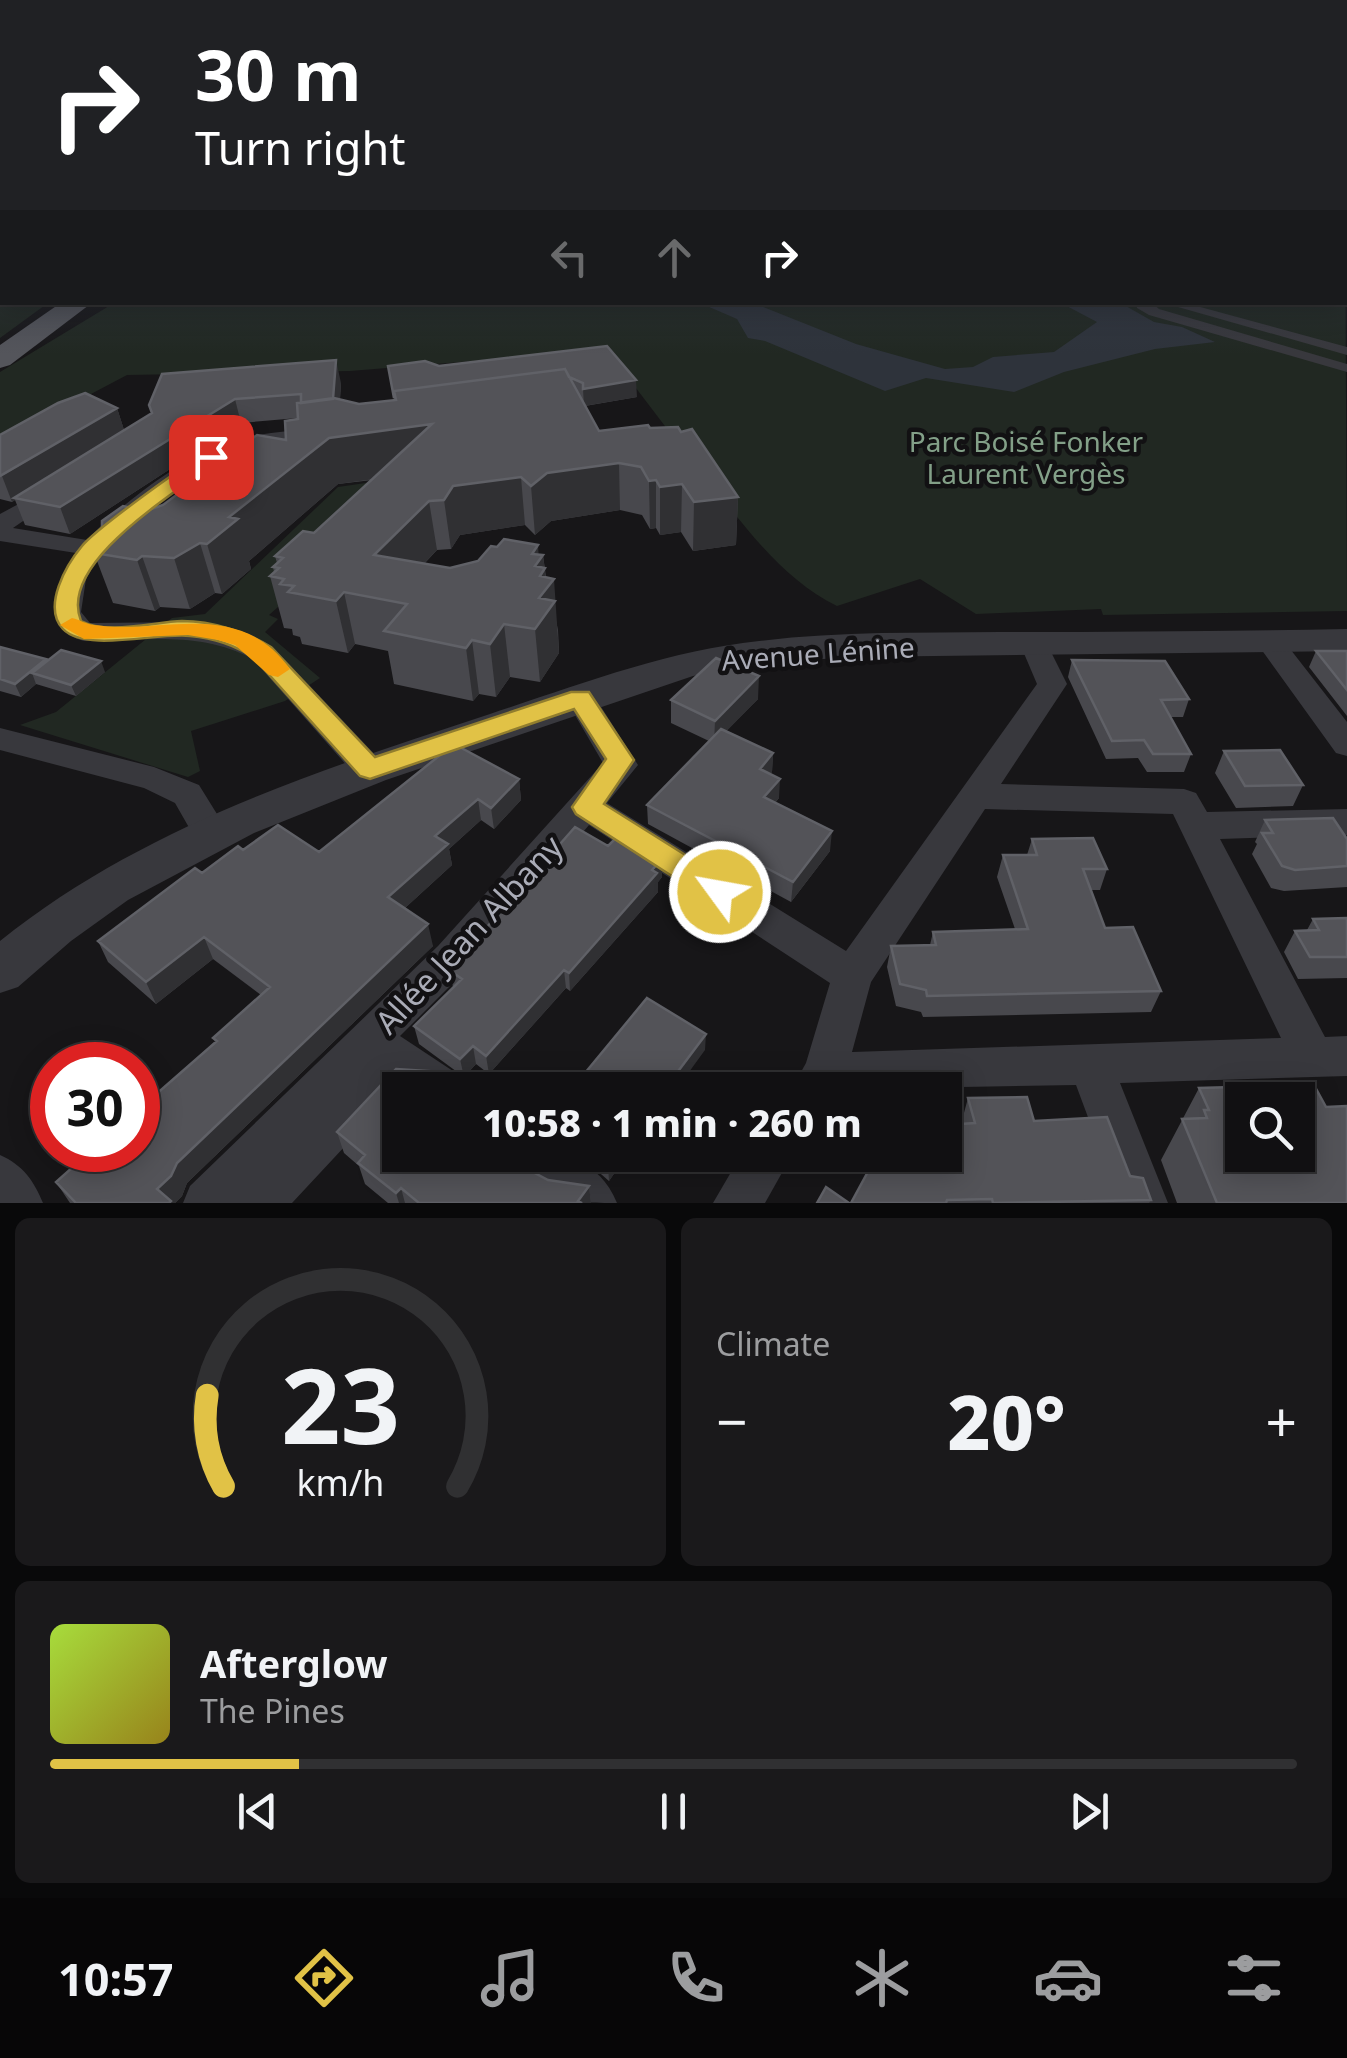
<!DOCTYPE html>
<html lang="en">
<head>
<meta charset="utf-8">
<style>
	body { margin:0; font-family:"Noto Sans",sans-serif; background:#1a191b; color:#f1f3f6; height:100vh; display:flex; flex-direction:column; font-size:38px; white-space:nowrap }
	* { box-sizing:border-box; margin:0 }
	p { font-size:32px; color:#9c9d9f }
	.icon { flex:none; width:55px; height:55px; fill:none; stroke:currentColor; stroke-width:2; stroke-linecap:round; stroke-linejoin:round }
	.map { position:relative; height:1203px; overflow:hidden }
	.sheet { display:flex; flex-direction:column; gap:15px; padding:15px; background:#09090a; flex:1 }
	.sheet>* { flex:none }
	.top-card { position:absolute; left:0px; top:0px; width:1348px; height:305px; box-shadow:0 5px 25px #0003,0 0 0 2px #303032; background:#202124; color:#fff; overflow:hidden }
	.controls { position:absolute; left:1225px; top:1082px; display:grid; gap:20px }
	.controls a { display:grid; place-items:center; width:90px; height:90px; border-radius:0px; background:#111012; box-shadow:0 5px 25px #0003,0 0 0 2px #303032; font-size:50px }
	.speed { position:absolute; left:30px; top:1042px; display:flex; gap:20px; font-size:50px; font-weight:700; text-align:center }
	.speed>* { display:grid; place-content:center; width:130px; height:130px; border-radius:50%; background:#111012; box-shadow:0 5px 25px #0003,0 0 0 2px #303032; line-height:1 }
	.speed .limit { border:15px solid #d22; background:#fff; color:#111 }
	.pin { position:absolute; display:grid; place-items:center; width:85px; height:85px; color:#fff; margin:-42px; border-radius:20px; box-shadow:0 5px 15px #0006 }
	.me { position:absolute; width:110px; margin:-55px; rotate:302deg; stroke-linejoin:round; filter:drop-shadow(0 0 8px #0008) }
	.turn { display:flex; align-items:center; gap:35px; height:210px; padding:0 30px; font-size:45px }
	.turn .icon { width:130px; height:130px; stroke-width:2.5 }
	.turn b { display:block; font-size:70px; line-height:85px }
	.lanes { display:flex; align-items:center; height:95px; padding:0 30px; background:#0003; justify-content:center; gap:50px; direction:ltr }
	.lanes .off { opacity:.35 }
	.big { font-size:75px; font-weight:800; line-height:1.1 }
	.sheet .tile { flex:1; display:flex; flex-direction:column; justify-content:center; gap:15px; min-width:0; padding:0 35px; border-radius:15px; background:#1a191b }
	.sheet .dial { align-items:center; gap:0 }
	.dial svg { height:260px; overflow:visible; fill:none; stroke:#303032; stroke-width:7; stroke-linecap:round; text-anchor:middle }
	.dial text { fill:#f1f3f6; stroke:none }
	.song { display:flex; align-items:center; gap:30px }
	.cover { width:120px; height:120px; border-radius:15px; background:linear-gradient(135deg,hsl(80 70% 55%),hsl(50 70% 35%)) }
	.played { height:10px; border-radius:5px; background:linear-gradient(90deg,#e1c246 20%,#303032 20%) }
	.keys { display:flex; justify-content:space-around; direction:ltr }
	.heat { display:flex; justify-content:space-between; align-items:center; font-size:55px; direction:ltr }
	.sheet .tiles { flex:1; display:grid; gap:15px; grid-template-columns:1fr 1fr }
	.tile:last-child { grid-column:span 2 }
	.trip { position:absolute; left:382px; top:1072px; width:580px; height:100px; border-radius:0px; background:#111012; box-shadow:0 5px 25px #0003,0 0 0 2px #303032; font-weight:800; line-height:100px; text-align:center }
	.menu { display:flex; height:160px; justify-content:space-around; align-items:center; background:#070607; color:#9c9d9f }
	.menu .icon { width:70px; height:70px }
	.menu .selected { color:#e1c246 }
	.menu b { font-size:45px; color:#f1f3f6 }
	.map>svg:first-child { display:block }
	.green { fill:#212822 }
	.water { fill:#2e333b }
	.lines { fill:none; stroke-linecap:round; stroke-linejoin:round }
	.pedestrian { fill:#38383d; fill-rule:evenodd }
	.minor { fill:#38383d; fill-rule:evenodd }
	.tertiary { fill:#38383d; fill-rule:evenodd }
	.primary { fill:#54555b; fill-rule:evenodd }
	.wall { fill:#48484d }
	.shaded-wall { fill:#303033 }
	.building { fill:#535358; stroke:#606167; stroke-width:2.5; fill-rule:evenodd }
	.route { fill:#e1c246; stroke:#927e2e; stroke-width:2.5 }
	.slow { fill:#f59e0b }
	.labels { text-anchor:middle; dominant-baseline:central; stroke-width:9; stroke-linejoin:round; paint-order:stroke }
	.park-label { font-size:28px; fill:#83a088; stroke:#121113 }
	.street-label { font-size:28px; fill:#aaacb7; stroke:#121113 }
	.near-street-label { font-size:32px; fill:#aaacb7; stroke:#121113 }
</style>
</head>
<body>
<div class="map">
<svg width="1347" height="1203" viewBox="0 0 1347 1203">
	<rect width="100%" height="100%" fill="#171618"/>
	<path class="green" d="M0,185L2,302L48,303L0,338Z
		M1345,185L1347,611L1103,615L1101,609L976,614L920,579L837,606C777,577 735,513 694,462L383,514L269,615L278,619L265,632L320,678L285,701L191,731L200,771L188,777L20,725L56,712L172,618L205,614L338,487L674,438L607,350L350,371L127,375L0,442V372L114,303L1345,302Z"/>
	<path class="water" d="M700,303H753L856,344L945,369L973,367L993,357L1054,352L1097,322L1061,303H1127L1124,305L1154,322L1182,327L1215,342L1155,349L1064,372L1014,392L926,378L885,391L765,341L748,338L737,319Z"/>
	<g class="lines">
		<path class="pedestrian" d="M1136,302H1151L1159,309L1347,364V372L1149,315L1137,308Z
			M1182,302L1347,347V355L1164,303Z"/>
		<path class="minor" d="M322,426L333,433L330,438L237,454L179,490L133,524L96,561L86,579L81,612L90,623L198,622L252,635L273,647L381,761L386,769L381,777L369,781L357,777L253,659C199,630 143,641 84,641C36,629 56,582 76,553L0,541V514L50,487L62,494L13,528L87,540C117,507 180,460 221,444C252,433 290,432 322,426Z
			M1270,633L1280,636L1347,722V756L1336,753L1256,642L1260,636Z
			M1034,635L1044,638L1067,684L1001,784L1184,789L1196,793L1207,812L1347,809V835L1220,839L1325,1037L1347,1036V1076L1120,1083L1168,1203H1120L1076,1085L791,1090L806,1063L830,983L589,825L466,970L400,1036L459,1075L465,1090H407L401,1086L292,1203H183L190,1186L438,946L603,763L565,698L569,691H591L638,765L607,803L846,951L1037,684L1020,644L1024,638ZM985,809L1173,814L1281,1038L852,1052L871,982Z
			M0,728L154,767L199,785L230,835L225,845L212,848L199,845L175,803L144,788L0,750Z
			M0,1155C23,1165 34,1181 43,1203H0Z
			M506,1155C552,1155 596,1151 617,1203C570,1203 527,1203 506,1155Z
			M741,1155H792L765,1203H713Z"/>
		<path class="tertiary" d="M1347,629V651L852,657L753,664L693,676L386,780L254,833L128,900L71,941L18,987L0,993V941C143,826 318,771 490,714C578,685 666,651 759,641C839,631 919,633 1000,632C1116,632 1231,631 1347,629Z"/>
		<path class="primary" d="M62,302H93L10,365L0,368V345Z"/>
	</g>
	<path class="wall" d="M607,346L637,397L585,406L599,431L650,428L681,432L738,497L736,545L693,551L681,532L660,535L656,528L650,529L642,515L620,510L551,521L535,535L525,525L460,535L451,549L437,550L424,564L450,568L543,555L546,577L558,630L559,653L540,682L510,677L496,697L479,694L473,701L394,684L388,651L355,644L348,653L302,644L300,637L293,635L292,629L284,628L270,576L274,572L273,567L277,563L275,556L314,533L372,480L338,484L249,561L251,569L222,594L215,593L190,609L160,607L155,611L113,603L94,553L95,551L92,542L146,511L163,505L286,440L298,418L241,423L70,534L25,525L15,500L12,502L0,499V435L117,408L124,430L152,413L341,383L340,400L359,404L394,400L388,366H439Z
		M0,647L47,662L105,672L76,696L36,684L21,697L0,691Z
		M1316,651H1347V716L1309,667Z
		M1072,660L1189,699L1183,717H1170L1191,754L1184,772H1147L1138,758L1106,759L1068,677Z
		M758,699L726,731L773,753L772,772L770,774L779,798L775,803L830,851L791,902L648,824L647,805L709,741L671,723V700Z
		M1224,751L1303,785L1293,806L1236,808L1215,773Z
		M519,779L521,800L494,829L481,820L449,849L452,865L405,908L433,946L187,1183L182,1196L175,1203H70L56,1182L215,1042L213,1038L261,995L213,959L156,1004L108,962L98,941L202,873L243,850L319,852Z
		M1265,820L1347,839V887L1284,891L1271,888L1252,854L1257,844L1255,842Z
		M1032,839L1107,869L1100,890H1091L1105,928L1161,991L1151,1012L923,1017L921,1012L896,1006L887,967L891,946L930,945L933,932L1015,929L997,877L1003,855H1027Z
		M608,846L662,859V877L658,882V892L570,991L566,988L489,1074L476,1064L464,1077L419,1044L414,1026L453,987L449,970Z
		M1347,918V978L1298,979L1284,952L1295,931L1307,930L1313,919Z
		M447,1087L520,1165L548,1180L589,1186L591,1203H388L365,1184L359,1166L344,1153L337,1132Z
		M1199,1088L1347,1203H1177L1161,1160Z
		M968,1098L1034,1121L1130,1176L1151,1200L1149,1203H851L961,1124Z
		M560,1155H643L630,1173L620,1165L609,1181L587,1162L572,1156Z"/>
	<path class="shaded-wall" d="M336,360L341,383L338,423L306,428Z
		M636,380L637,397L584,406L583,389Z
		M235,399L241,423L70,534L60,507Z
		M117,408L125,433L14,498L15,500L12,502L2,476Z
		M432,424L439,470L338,484L249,561L251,569L222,594L207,544L229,517L329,438Z
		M619,463L620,510L551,521L535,535L531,486L547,473Z
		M521,477L525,525L460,535L451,549L444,500L453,486Z
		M656,480V528L650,529L649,481Z
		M682,484L681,532L660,535V487Z
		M738,497L736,545L693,551L694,502Z
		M429,501L437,550L389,600L374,555Z
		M200,543L215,593L190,609L174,558Z
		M538,545L539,560L543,555L547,589L554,579L559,653L540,682L535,629L532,554Z
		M142,556L160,607L155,611L137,560Z
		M344,592L355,644L348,653L336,601Z
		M504,624L510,677L496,697L490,644Z
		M472,640L479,694L473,701L466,648Z
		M46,659L51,672L32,673L36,684L21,697L15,684Z
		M101,661L105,672L76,696L71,685Z
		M759,676L758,699L714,744L715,721Z
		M773,753L772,772L759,787L760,769Z
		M519,779L521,800L494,829L491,808Z
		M780,779L779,798L763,816L764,797Z
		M478,799L481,820L449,849L452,865L393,919L388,897L435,836Z
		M832,831L830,851L791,902L793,882Z
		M662,859V877L658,882V892L570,991L569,973Z
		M428,924L433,946L187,1183L182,1196L175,1203H165L157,1189L177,1163Z
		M204,937L213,959L156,1004L146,982Z
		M564,970L566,988L489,1074L486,1056Z
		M706,1034L705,1050L676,1090H664Z
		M473,1046L476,1064L464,1077L460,1059Z
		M444,1072L447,1090L437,1079Z
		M615,1155H619L620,1165L609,1181L608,1166Z
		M631,1155H643L630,1173V1157Z
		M589,1186L591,1203H579L578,1201Z
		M401,1188L405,1203H399L396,1193Z"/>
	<path class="building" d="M607,346L636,380L583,389V383L569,377L565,369L394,391V398L388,366L425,361L439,366Z
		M336,360L333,399L301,403V394L235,399L60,507L14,498L152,413L149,405L162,374Z
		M565,369L599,431L648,425L650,428L678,427L681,432L692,429L738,497L694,502L682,484L660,487L656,480L649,481L641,467L619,463L547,473L531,486L521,477L453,486L444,500L429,501L374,555L450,568L478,561L491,546L497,547L504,539L538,545L532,554L543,555L535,566L545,568L540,576L554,579L539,598L555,601L535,629L504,624L490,644L472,640L466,648L384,631L407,604L344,592L336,601L288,592L294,586L280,584L284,579L270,576L279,568L273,567L283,558L275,556L303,531L314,533L432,424L329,438L229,517L238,519L207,544L200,543L174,558L142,556L137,560L94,553L105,544L92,542L102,534V521L123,506L146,511L163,505L257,435L286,440L285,421L298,419L297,403L334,398L359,404L396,400L394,391Z
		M85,393L117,408L0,476V435L58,403Z
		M0,647L46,659L15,684L0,679Z
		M61,650L101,661L71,685L32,673Z
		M1316,651H1347V690Z
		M716,658L759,676L715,721L671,700Z
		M1072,660L1165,661L1189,699L1161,700L1191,754H1153L1144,740L1112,741Z
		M721,729L773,753L760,769L780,779L764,797L832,831L793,882L647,805Z
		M454,744L519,779L491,808L478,799L435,836L448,844L388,897L428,924L177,1163L171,1176L157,1189L171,1201L169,1203H76L56,1182L92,1150H138V1110L217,1041L213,1038L270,987L204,937L146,982L98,941L195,868L202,873L238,846L243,850L278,825L319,852Z
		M1280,750L1303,785L1245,786L1224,751Z
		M1333,818L1347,839V866L1295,870L1282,866L1262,833H1273L1265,820Z
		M575,827L608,846L621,833L662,859L652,870L657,873L569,973L564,970L486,1056L473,1046L460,1059L414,1026L462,979L449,970Z
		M1093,838L1107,869H1083L1105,928L1133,927L1161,991L927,996L926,990L900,984L891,946L936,945L933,932L1028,929L1003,855H1037L1032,839Z
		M1347,918V957H1310L1295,931L1319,930L1313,919Z
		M647,998L706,1034L664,1090H571Z
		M396,1069L444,1072L437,1079L451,1090H400V1155H513L520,1165L548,1180L589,1186L578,1201L582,1203H419L401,1188L396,1193L358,1163L365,1155L337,1132Z
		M1314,1085L1326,1107L1347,1106V1203H1217L1182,1119L1207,1118L1204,1110H1209L1199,1088ZM1242,1100H1298V1155H1242Z
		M1027,1097L1034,1121L1107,1117L1130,1176L1143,1178L1151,1200L993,1203L992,1199L947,1200L946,1203H851L877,1155H945V1125L975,1123L968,1098Z
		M595,1155H615L608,1166Z
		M826,1187L849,1203H817Z"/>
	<linearGradient id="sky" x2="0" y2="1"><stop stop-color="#0d0c0d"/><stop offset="0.52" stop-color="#363c48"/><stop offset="1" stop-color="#363c48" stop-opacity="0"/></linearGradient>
	<rect width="1347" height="354" fill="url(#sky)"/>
	<path class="route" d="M211,452L217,453V461C178,492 57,562 81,621C107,635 153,622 182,621C212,621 247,632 271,647L375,757L571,692H589L634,760L604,804L730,883L735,892L730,900L720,904L709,900L576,814L572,807L606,759L574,709L370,779L360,776L254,658C235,645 214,638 190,636C159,632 86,653 63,629C42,607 66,565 82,546C94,531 193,457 211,452Z"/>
	<path class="slow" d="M72,618C80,620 86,624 94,625C163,635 238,597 290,669L278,677L269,675L235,645L218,640L188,635L84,639L60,625Z"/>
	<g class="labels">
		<g class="park-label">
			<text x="1026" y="441">Parc Boisé Fonker<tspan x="1026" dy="32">Laurent Vergès</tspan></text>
		</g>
		<g class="street-label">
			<text transform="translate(818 653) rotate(-4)">Avenue Lénine</text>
		</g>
		<g class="near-street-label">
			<text transform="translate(468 934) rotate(-47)">Allée Jean Albany</text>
		</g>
	</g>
</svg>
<div class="controls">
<a><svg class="icon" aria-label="search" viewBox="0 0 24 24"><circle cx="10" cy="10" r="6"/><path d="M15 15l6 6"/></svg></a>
</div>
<div class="speed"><div class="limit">30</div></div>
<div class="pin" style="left:211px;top:457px;background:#d93025"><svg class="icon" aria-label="arrive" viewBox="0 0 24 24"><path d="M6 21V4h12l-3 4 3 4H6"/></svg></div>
<svg class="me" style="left:720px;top:892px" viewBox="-20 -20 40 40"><circle r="17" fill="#e1c246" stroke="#fff" stroke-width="3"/><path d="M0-11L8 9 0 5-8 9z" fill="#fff"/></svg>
<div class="trip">10:58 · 1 min · 260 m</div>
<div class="top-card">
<div class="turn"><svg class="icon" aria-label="right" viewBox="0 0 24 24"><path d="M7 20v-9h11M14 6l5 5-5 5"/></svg><div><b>30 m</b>Turn right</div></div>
<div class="lanes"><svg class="icon off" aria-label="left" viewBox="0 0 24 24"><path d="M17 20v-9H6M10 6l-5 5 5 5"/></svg><svg class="icon off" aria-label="ahead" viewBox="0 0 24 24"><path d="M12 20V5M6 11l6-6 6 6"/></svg><svg class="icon" aria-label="right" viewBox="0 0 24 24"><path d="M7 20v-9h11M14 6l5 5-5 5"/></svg></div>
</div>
</div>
<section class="sheet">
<div class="tiles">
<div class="tile dial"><svg viewBox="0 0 100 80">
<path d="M14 69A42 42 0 1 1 86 69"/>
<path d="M14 69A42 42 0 0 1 9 41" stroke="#e1c246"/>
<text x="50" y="56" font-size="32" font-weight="700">23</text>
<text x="50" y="72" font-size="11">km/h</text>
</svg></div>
<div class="tile"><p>Climate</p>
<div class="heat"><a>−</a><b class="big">20°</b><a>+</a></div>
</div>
<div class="tile">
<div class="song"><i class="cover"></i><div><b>Afterglow</b><p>The Pines</p></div></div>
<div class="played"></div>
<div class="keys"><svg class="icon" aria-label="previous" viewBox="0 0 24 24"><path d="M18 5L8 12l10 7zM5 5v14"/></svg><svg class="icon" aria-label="pause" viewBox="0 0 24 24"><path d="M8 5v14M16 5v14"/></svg><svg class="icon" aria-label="next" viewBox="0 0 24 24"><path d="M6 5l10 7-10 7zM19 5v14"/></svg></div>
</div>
</div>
</section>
<nav class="menu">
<b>10:57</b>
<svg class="icon selected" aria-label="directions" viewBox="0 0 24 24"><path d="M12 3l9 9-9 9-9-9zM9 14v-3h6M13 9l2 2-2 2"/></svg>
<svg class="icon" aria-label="music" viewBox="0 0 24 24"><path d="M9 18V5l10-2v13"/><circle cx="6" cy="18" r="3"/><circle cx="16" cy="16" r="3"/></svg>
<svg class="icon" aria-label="phone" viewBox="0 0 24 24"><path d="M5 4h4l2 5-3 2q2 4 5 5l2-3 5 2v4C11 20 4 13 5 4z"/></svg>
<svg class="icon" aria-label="climate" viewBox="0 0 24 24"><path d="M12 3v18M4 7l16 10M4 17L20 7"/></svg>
<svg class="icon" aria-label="car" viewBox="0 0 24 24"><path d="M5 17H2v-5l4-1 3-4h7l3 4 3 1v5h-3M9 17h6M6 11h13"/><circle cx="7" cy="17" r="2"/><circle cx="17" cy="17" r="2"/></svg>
<svg class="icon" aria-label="filters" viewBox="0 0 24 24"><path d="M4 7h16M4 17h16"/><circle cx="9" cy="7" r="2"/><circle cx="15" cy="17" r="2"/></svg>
</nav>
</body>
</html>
